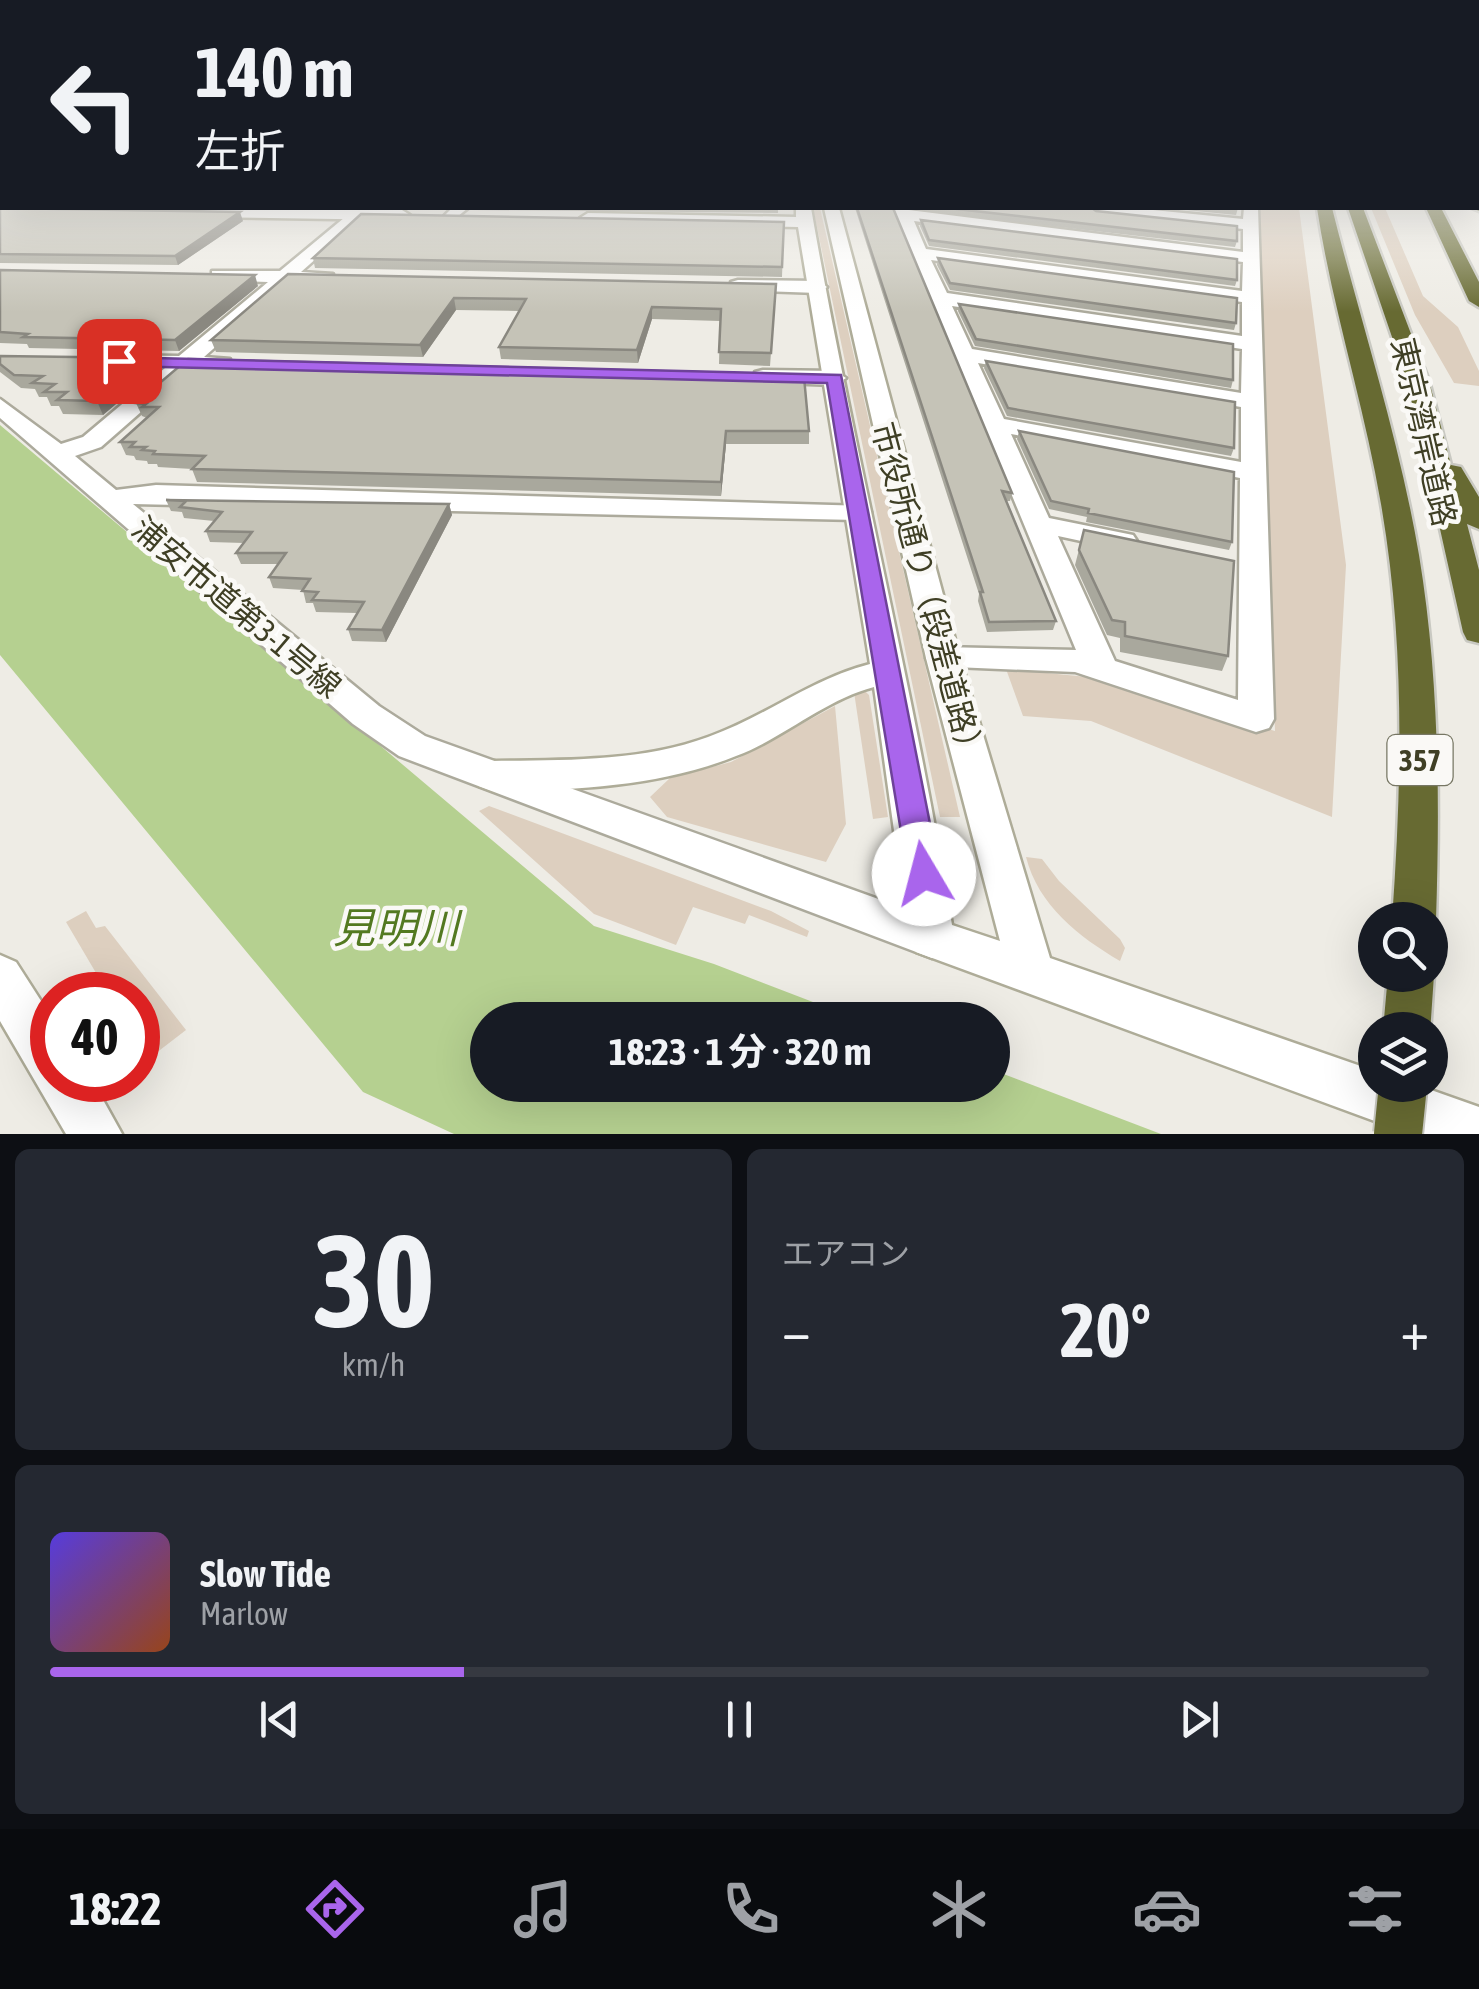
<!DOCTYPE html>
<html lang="ja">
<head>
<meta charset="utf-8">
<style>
	body { margin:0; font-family:"Asap Condensed","Noto Sans JP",sans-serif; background:#242831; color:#f1f3f6; height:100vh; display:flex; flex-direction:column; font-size:38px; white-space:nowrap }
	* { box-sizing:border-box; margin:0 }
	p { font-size:32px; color:#9ea1a6 }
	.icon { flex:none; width:55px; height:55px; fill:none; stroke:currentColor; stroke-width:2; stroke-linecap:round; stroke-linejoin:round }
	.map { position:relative; height:1134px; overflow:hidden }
	.drawer { display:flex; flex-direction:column; gap:15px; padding:15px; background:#0d0f14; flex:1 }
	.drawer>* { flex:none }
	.banner { position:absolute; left:0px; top:0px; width:1480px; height:210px; box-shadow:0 10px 40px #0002; background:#171b24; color:#f1f3f6; overflow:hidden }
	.tools { position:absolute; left:1358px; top:902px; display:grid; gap:20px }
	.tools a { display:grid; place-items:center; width:90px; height:90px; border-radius:50%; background:#171b24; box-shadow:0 10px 40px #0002; font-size:50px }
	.speed { position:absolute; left:30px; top:972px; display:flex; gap:20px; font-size:50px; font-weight:700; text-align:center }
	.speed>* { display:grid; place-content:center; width:130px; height:130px; border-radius:50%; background:#171b24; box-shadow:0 10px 40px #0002; line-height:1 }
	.speed .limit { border:15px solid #d22; background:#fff; color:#111 }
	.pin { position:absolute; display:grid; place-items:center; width:85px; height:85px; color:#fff; margin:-42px; border-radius:20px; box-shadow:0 5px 15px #0006 }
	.me { position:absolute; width:110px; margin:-55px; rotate:352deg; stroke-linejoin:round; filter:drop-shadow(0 0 8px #0008) }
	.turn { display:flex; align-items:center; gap:35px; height:210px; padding:0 30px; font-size:45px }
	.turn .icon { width:130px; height:130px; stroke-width:2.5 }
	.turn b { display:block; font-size:70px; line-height:85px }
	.big { font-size:75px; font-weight:700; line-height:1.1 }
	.drawer .widget { flex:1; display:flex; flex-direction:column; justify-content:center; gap:15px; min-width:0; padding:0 35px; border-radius:15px; background:#242831 }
	.drawer .dial { align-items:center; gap:0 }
	.dial b { font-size:130px; line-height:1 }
	.song { display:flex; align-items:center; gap:30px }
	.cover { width:120px; height:120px; border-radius:15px; background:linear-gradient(135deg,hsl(250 70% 55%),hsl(20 70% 35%)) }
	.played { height:10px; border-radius:5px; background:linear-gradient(90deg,#a965ec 30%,#363941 30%) }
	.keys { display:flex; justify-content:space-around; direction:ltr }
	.heat { display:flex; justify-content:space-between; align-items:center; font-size:55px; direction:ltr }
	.drawer .tiles { flex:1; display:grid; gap:15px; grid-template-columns:1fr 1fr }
	.widget:last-child { grid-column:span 2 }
	.trip { position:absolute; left:470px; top:1002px; width:540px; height:100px; border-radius:50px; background:#171b24; box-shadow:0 10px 40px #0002; font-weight:700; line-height:100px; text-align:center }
	.tab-bar { display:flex; height:160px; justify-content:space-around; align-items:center; background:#090b0e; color:#9ea1a6 }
	.tab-bar .icon { width:70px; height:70px }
	.tab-bar .on { color:#a965ec }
	.tab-bar b { font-size:45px; color:#f1f3f6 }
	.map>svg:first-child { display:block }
	.green { fill:#ddcfbf }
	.water { fill:#b5d090 }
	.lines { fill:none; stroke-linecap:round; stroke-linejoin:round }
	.street-casing { stroke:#acaa9c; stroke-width:5 }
	.secondary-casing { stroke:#aeac98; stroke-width:5 }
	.highway-casing { stroke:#c9c9c2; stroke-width:5 }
	.street { fill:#fff; fill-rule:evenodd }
	.secondary { fill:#fff; fill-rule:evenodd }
	.highway { fill:#676a32; fill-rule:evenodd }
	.highway-bridge-casing { stroke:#c9c9c2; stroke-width:52; stroke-linecap:butt }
	.highway-bridge { stroke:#676a32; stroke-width:48 }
	.wall { fill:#a9a89d }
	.shaded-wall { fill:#8a8880 }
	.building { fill:#c5c3b7; stroke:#8a8880; stroke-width:2.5 }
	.route { fill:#a965ec; stroke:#6e4299; stroke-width:2.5 }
	.labels { text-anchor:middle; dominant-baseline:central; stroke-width:9; stroke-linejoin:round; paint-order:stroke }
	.shield { fill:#faf9f6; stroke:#777764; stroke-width:2.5 }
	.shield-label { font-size:30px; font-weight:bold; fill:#3f3f25 }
	.street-label { font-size:32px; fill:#3f3f25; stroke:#faf9f6 }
	.near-water-label { font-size:42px; font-style:italic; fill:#537921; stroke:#faf9f6 }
</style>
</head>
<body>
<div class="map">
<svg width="1479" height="1134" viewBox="0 0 1479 1134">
	<rect width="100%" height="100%" fill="#eeece5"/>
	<path class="green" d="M813,208H820L960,817H940Z
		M1258,208H1299L1346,565L1332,817L1091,721L1023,716L1006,669L1098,678L1275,731Z
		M1371,208H1385L1423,296L1458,327L1479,371V386L1454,383L1415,315Z
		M864,690L869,695L888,817L873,819L854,692Z
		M835,706L846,824L826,862L667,817L650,797L670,778L731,762Z
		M489,806L771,911L809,931L807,937L749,915L745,924L693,907L676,945L594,914L479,811Z
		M1026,857L1042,859L1059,881L1120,939L1125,948L1120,961C1079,937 1038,905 1026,857Z
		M86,911L96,928L105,926L186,1030L147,1060L138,1044V995H109L66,922Z"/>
	<path class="water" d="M0,425L594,926L714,964L860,1020H488V1085H992L993,1070L1161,1134H454L363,1092L0,655Z"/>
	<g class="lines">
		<g class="street-casing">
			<path id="street" d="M356,208H373L301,272L333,274V282H289L204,357L230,359V369H190L101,447L75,456L116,490L156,485L867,506L871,512L867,518L857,520L133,504L379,706L425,736L948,924L955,938L948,952L932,958L399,756L353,724L0,418V399L61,444L83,437L165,368L113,366L102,360L105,355L179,356L268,282L218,280L212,279V271H280Z
				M452,208H468L452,221L444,216Z
				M893,208L1243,252V229L1095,213L1087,208H1133L1243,219L1244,208H1258L1274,719L1269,728L1256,732L1075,672L931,666L926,658L931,650L943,647L1076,650ZM914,221L1243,262L1242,291L926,249ZM931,260L1242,302V336L947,293ZM952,306L1242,349L1241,393L972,349ZM978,363L1241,407V462L1004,419ZM1011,434L1240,478L1238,700L1115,661L1058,536L1123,550L1137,541L1133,535L1049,518Z
				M738,280L818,281L827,287L818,293L731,290V282Z
				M763,370L835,371L846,378L835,385L755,382V372Z"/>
		</g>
		<g class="secondary-casing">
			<path id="secondary" d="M202,208L402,210L410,215L402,220L203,217L195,212Z
				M796,208H811C853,449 913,684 952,925L1000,941L926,658L824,208H839L960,658L1050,958L1375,1071V1085H1417L1479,1107V1134H1410L916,952L909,938L874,687C824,700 784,738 736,756C659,787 575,790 493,791L479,786L474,776L479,766L493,761C564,760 640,762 708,737C765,717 811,679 870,664L798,227L588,223L580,218L588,213L796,217Z
				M0,955L16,962L52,1018V1080H92L122,1134H66L0,1021Z"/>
		</g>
		<g class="highway-casing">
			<path id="highway" d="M1479,199V211L1472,208H1478Z
				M1317,208H1332C1361,323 1399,438 1419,555C1439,676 1440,798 1436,920L1430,933V920H1392C1402,781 1405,642 1381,504C1364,404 1332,307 1317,208Z
				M1348,208H1363L1429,381L1451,465L1461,467L1479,497V529L1467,524L1479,570V643L1467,640L1463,632L1407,381Z
				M1426,208H1441L1479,282V307L1469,301Z
				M1430,965L1434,975L1430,1033L1383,1030L1388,975H1430Z"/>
		</g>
		<use href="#street" class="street"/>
		<use href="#secondary" class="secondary"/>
		<use href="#highway" class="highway"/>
		<g class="highway-bridge-casing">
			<path id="highway-bridge" d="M1398,1134L1403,1085"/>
		</g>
		<use href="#highway-bridge" class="highway-bridge"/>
	</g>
	<path class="wall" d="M0,208L243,221L178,265L0,263Z
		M470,208H778V213L471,210Z
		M855,208H893L1012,493L1010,501H1007L1056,621L1053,630L987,632L978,601L979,594Z
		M895,208H1092L1096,211L1237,241L1235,247Z
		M1166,208H1238L1236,215Z
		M921,220L1237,280L1235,286L929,246L920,226Z
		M784,222L782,277L315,268L313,258Z
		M938,258L1236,323L1234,330L950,290L937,265Z
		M0,270L258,286L179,351L29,348L27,344L0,343Z
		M288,274L776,284L770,366L719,364L720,321L652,319L638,363L501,359L499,347L519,311L456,310L423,357L216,352L211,340Z
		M959,304L1233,380L1231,388L975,346L958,311Z
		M0,356L150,358L155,371L103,415L63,414L59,406H51L47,397H39L35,389L21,388L0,372Z
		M986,361L1234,448L1231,456L1007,416L984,368Z
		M136,403L809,431V444H726L721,496L197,482L192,469L158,467L157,464H148L147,461L136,460L134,456L126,455L120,442L147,418L142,416Z
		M1019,431L1232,542L1229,550L1086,522L1087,517L1049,509L1017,439Z
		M166,500L449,504L452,515L386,642L352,641L348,629L357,613L316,612L313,603H306L303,590L273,588L269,577L278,564H241L236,553L244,543L210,542L206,531L214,521L184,518L182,512L171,511Z
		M1084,530L1228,656L1222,671L1120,652V638L1107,635L1075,565Z"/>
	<path class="shaded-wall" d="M240,212L243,221L178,265L175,256Z
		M255,275L258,286L179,351L175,340Z
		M454,298L456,310L423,357L420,345Z
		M652,307V319L638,363L637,350Z
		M150,358L155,371L103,415L97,401Z
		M726,431V444L721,496V482Z
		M449,504L452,515L386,642L382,630Z"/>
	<path class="building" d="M1,153H2V192H0Z
		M0,208L240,212L175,256L0,254Z
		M857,208H893L1012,493L1002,491L1056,621L989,622L980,592H983Z
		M948,208H1092L1096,211L1237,226V241Z
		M361,214L784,222L782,267L313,258Z
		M921,220L1237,259V280L929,240Z
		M938,258L1237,298L1236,323L950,283Z
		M0,270L255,275L175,340L23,337L28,334L0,332Z
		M288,274L776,284L771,353L719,352L721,309L652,307L637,350L499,347L526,299L454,298L420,345L211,340Z
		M959,304L1233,344V380L976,339Z
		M0,356L150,358L97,401L57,400L67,392H44L55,384L32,383L43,376L14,375L0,364Z
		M188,359L769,374L804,377L809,431H726L721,482L192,469L205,456L153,454L155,451L142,450L146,447H130L135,442H120L159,407H142L146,404L136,403Z
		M986,361L1235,402L1234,448L1008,408Z
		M1019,431L1234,472L1232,542L1088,513L1089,509L1051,501Z
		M166,500L449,504L382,630L348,629L364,602L312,600L318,592L302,591L310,579L269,577L286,553H236L252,532L206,531L222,512L180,507L186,501Z
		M1084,530L1234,561L1228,656L1125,636V622L1112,620L1079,550Z"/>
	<linearGradient id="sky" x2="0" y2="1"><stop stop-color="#93bfc5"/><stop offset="0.49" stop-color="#f7f6f3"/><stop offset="1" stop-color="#f7f6f3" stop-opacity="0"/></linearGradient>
	<rect width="1479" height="312" fill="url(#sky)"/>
	<path class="route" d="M113,357L841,375L940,874L936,884L924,888L913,884L908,874L827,383L119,366L111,361Z"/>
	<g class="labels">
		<rect class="shield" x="1387.5" y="735" width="65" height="50" rx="8"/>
		<g class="shield-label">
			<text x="1420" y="760">357</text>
		</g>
		<g class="street-label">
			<text transform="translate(1424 432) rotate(77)">東京湾岸道路</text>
			<text transform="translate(928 593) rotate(75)">市役所通り（段差道路）</text>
			<text transform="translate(237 607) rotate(40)">浦安市道第3-1号線</text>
		</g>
		<g class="near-water-label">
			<text x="396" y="928">見明川</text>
		</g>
	</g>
</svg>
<div class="tools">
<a><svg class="icon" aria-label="search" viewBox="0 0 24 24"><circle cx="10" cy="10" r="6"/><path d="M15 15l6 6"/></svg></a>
<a><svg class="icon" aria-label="layers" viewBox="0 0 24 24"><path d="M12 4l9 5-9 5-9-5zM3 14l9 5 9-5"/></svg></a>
</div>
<div class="speed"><div class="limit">40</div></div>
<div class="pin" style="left:119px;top:361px;background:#d93025"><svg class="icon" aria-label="arrive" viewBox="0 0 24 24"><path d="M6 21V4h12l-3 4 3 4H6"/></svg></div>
<svg class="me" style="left:924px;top:874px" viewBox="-20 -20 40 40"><circle r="19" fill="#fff"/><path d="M0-13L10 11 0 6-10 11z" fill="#a965ec"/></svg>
<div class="trip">18:23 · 1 分 · 320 m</div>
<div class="banner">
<div class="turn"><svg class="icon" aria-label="left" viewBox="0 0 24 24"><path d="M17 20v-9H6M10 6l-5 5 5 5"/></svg><div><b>140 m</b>左折</div></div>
</div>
</div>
<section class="drawer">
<div class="tiles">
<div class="widget dial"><b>30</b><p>km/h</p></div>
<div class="widget"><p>エアコン</p>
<div class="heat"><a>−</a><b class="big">20°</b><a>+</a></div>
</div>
<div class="widget">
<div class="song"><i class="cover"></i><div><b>Slow Tide</b><p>Marlow</p></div></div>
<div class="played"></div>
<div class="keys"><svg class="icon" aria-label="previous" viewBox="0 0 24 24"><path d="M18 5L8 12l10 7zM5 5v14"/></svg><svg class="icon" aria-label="pause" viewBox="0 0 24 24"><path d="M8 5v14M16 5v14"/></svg><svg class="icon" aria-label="next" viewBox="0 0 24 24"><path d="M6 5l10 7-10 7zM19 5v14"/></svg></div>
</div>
</div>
</section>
<nav class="tab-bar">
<b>18:22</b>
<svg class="icon on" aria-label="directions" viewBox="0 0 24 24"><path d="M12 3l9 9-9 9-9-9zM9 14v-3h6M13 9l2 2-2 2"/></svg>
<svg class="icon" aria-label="music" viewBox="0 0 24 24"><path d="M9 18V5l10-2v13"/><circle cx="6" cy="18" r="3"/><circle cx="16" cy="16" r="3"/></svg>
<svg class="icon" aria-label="phone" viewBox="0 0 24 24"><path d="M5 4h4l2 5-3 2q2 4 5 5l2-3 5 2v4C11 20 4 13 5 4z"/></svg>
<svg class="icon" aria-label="climate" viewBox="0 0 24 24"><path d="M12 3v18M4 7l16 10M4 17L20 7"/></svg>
<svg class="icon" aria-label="car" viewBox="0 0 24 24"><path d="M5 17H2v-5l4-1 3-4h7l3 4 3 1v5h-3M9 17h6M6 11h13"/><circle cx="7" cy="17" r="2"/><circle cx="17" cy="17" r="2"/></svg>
<svg class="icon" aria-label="filters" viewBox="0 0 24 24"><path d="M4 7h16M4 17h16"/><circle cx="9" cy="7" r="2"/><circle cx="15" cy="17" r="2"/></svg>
</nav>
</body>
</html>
